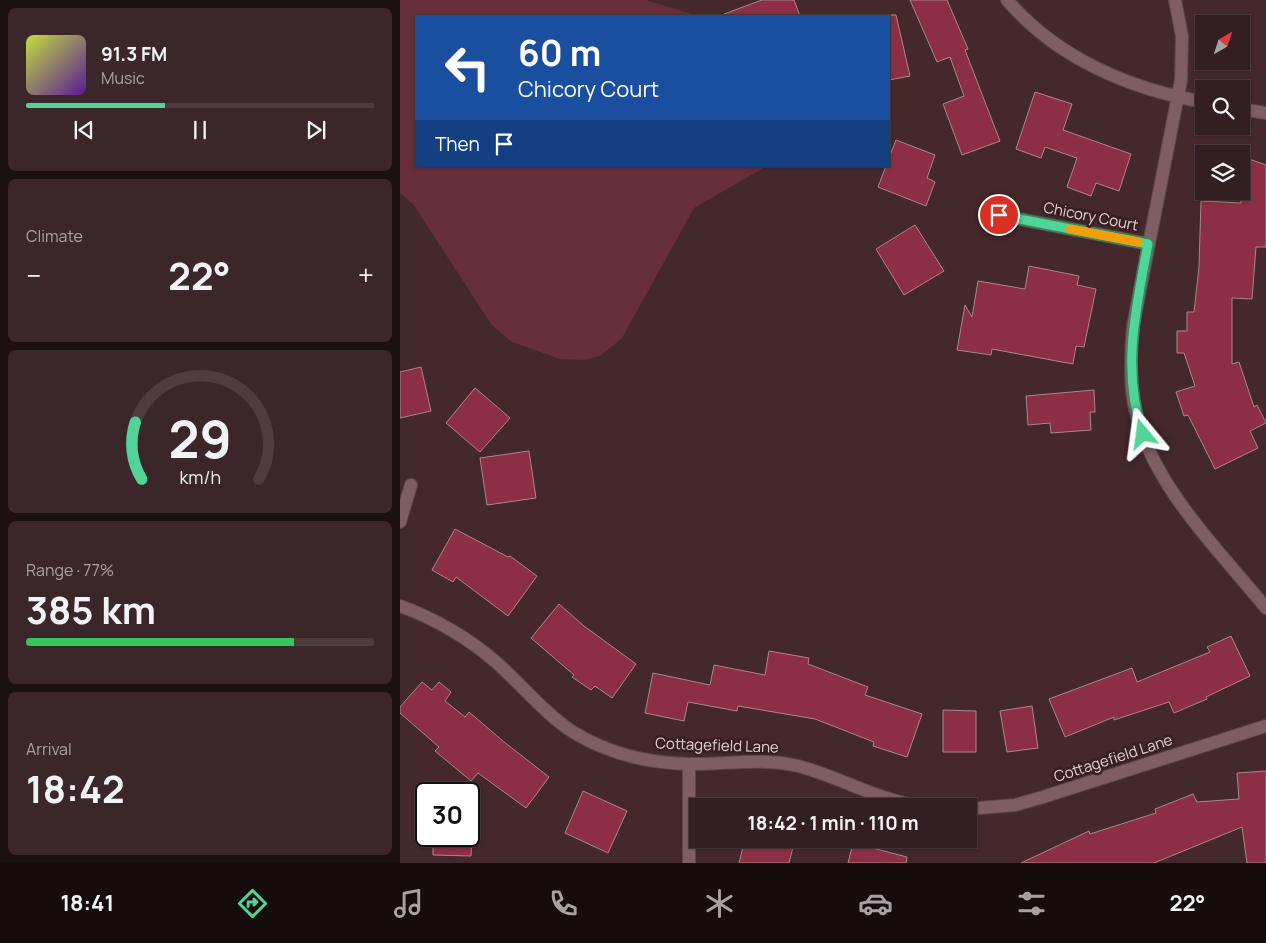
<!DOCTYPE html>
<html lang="en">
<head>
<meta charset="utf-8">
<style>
	body { margin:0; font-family:Manrope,sans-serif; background:#3b272a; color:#f1f3f6; height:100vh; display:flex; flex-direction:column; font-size:19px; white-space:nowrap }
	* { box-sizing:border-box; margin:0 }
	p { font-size:16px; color:#a9a2a5 }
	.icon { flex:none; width:28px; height:28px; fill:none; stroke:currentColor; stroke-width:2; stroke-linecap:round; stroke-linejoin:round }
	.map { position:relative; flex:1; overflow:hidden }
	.side { display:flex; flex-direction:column; gap:8px; padding:8px; background:#1c1012; width:400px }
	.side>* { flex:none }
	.guide { position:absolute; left:15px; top:15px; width:475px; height:152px; border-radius:0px; box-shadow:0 1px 4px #0004,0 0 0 1px #4e3c3f; background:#1a4fa0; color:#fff; overflow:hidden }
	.needle { width:32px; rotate:39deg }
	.controls { position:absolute; left:795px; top:15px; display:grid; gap:10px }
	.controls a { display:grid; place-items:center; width:55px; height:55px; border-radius:0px; background:#331e21; box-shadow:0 1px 4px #0004,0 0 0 1px #4e3c3f; font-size:25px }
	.speed { position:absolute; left:15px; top:782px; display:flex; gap:10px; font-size:25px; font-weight:700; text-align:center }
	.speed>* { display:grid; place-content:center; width:65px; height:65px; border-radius:50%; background:#331e21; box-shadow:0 1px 4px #0004,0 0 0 1px #4e3c3f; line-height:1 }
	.speed .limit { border:2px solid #111; border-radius:8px; background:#fff; color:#111 }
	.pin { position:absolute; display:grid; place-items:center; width:42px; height:42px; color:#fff; margin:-21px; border:2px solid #fff; border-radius:50%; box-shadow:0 1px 5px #0007 }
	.me { position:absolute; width:55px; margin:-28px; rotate:344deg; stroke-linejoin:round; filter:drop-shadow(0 0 4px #0008) }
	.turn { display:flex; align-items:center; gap:18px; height:105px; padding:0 20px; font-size:22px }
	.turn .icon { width:65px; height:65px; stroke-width:2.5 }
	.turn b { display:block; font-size:35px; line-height:42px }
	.then { display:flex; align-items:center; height:48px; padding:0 20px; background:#0003; gap:10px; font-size:19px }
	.big { font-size:38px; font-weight:700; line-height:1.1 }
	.side .tile { flex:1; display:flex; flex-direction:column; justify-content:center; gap:8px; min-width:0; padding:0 18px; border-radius:8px; background:#3b272a }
	.side .dial { align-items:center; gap:0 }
	.dial svg { height:130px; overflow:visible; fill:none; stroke:#4e3c3f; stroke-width:7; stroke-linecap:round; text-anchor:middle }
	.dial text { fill:#f1f3f6; stroke:none }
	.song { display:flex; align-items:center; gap:15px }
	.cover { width:60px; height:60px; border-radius:8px; background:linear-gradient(135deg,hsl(70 70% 55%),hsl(270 70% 35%)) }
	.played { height:5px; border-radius:2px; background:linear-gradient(90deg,#52d397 40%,#4e3c3f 40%) }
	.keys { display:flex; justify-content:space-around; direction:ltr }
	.heat { display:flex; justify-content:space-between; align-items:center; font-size:28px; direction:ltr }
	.charge { height:8px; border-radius:4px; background:linear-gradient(90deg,#34c759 77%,#4e3c3f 0) }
	.trip { position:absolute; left:289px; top:798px; width:288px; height:50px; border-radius:0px; background:#331e21; box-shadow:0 1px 4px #0004,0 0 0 1px #4e3c3f; font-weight:700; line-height:50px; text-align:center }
	.tab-bar { display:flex; height:80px; justify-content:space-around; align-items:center; background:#140c0d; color:#a9a2a5 }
	.tab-bar .icon { width:35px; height:35px }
	.tab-bar .selected { color:#52d397 }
	.tab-bar b { font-size:22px; color:#f1f3f6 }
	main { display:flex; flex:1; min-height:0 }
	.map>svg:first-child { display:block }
	.green { fill:#662f39 }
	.building { fill:#8c2e44; stroke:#aa878b }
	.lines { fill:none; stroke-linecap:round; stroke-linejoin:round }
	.minor-casing { stroke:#5d4649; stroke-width:14 }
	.minor { stroke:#7e5e62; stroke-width:12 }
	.route-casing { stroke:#358962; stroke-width:12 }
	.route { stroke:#52d397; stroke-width:9 }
	.slow { stroke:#f59e0b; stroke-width:9 }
	.labels { text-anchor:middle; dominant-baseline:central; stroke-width:5; stroke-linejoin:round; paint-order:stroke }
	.street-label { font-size:15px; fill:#e3d0d2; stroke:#391e22 }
</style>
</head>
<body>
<main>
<section class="side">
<div class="tile">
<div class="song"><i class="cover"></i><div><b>91.3 FM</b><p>Music</p></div></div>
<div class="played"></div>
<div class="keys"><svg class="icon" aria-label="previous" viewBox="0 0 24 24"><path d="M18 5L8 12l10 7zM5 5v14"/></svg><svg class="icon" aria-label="pause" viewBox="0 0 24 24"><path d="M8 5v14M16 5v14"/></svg><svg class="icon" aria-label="next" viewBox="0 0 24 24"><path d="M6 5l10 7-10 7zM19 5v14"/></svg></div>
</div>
<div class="tile"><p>Climate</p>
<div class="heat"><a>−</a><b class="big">22°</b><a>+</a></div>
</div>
<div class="tile dial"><svg viewBox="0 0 100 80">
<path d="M14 69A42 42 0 1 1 86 69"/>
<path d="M14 69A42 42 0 0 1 10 34" stroke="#52d397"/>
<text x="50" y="56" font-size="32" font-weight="700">29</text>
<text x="50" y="72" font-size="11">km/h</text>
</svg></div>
<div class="tile"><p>Range · 77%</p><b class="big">385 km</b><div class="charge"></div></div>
<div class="tile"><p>Arrival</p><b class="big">18:42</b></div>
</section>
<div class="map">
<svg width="866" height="863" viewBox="0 0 866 863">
	<rect width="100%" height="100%" fill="#44282c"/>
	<path class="green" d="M0,0H246L299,16H16V166H367L294,208L222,338L200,356L184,360L160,359L110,341L91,324L13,204L0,193Z"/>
	<path class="building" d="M362,0H394L400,16H324V14Z
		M510,0H547L568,49L565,50L600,141L562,155L543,104L564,96L550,57L537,62Z
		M489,15H496L510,76L489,80Z
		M635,92L672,104L663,130L731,154L719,191L696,183L691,196L667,187L677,158L645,147L641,158L616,149Z
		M496,140L535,155L527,178L535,182L526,206L478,187L486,166H489V158Z
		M849,159L866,165V247H856L852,299L832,298V364L839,362L854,407L857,405L866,423L850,431L858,448L815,469L788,415L784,416L776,392L795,386L784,353H777V331H787V312H794L799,267L801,201L841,203V162L847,163Z
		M515,225L544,271L504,295L476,249Z
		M629,266L679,276L677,285L696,289L684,347L676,346L673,364L592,349L591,355L557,350L565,305L572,317L578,281L625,289Z
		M21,367L31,411L0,418V372Z
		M75,388L110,418L80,452L46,423Z
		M694,390L695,412H690L691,430L651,433L650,423L628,425L626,396Z
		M129,451L136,498L87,505L80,458Z
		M55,529L108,557L110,556L137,576L108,616L56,577L53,582L32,570Z
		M159,604L184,626L236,664L212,698L195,686L191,690L172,677L174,675L131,638Z
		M831,636L850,676L806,697L807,699L774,713L769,702L714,720V717L665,737L649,699L732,668L737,682L810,652L807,647Z
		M369,651L409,658L408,664L468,687L465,695L522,714L507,757L473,746L474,742L415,719L338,706L337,711L288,702L284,721L245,713L253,673L310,685L314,665L365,675Z
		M22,682L32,690L39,682L51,692L45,701L65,717L69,712L104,742L149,777L126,808L78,773L71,781L35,751L39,747L0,713V707Z
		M632,706L638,748L607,752L600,711Z
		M543,710L576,711V752H543Z
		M866,771V863H847L842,827L754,863H621L689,831L690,834L756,813L755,809L793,794L797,802L839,799L837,773Z
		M183,791L227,811L208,853L165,833Z
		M33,836H72L71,856L33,855Z
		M345,839H395L389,863H339Z
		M453,843L507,857L506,863H448Z"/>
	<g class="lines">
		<g class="minor-casing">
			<path id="minor" d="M607,0C657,58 729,89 804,102
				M775,0L782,36L781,80L733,326C731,348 730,369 732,391C741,475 815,545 866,608
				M841,109L866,113
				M599,215L748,244
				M0,522L11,485
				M0,606C34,618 70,639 97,663C123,686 144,713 173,732C207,753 248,763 288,764C325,765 361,757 398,766C441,777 479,802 524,806
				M568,809L615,805L643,797L866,726
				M289,863V764"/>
		</g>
		<use href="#minor" class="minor"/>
	</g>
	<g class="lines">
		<g class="route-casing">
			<path id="route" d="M599,215L748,244C736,308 721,371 743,434"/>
		</g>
		<use href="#route" class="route"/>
		<path class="slow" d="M670,229L738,242"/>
	</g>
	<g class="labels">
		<g class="street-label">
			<text transform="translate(691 216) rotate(11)">Chicory Court</text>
			<text transform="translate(317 745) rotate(2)">Cottagefield Lane</text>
			<text transform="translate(713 758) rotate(-18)">Cottagefield Lane</text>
		</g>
	</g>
</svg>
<div class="controls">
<a><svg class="needle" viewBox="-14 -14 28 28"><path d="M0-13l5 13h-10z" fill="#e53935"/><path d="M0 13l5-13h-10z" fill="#a9a2a5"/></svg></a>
<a><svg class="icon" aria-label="search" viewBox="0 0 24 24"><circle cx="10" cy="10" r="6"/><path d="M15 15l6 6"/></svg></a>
<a><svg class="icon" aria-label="layers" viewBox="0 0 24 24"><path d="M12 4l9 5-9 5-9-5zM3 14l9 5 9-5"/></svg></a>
</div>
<div class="speed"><div class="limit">30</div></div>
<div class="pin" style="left:599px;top:215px;background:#d93025"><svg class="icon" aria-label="arrive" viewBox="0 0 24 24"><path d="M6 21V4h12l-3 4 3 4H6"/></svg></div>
<svg class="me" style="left:743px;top:434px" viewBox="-20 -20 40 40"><path d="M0-17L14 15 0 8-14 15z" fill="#52d397" stroke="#fff" stroke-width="4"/></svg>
<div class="trip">18:42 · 1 min · 110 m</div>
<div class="guide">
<div class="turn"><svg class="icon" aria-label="left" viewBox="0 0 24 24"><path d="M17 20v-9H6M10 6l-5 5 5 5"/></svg><div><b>60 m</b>Chicory Court</div></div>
<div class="then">Then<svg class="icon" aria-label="arrive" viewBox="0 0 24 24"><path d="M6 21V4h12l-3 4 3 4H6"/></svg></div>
</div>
</div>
</main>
<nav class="tab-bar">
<b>18:41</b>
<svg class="icon selected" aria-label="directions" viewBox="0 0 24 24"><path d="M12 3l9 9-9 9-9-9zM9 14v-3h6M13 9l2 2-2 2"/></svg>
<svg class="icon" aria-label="music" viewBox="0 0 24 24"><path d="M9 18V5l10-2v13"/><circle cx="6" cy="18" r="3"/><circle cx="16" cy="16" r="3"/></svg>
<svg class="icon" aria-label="phone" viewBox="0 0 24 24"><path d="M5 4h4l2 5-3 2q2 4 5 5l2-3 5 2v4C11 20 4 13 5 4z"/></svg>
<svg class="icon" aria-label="climate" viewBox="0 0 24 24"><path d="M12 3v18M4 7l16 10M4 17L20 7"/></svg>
<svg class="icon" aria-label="car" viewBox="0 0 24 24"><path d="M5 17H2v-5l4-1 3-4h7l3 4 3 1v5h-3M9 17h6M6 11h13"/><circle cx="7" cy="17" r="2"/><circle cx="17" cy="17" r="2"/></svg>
<svg class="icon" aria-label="filters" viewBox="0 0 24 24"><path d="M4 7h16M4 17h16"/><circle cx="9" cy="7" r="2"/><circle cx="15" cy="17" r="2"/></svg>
<b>22°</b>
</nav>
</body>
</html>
